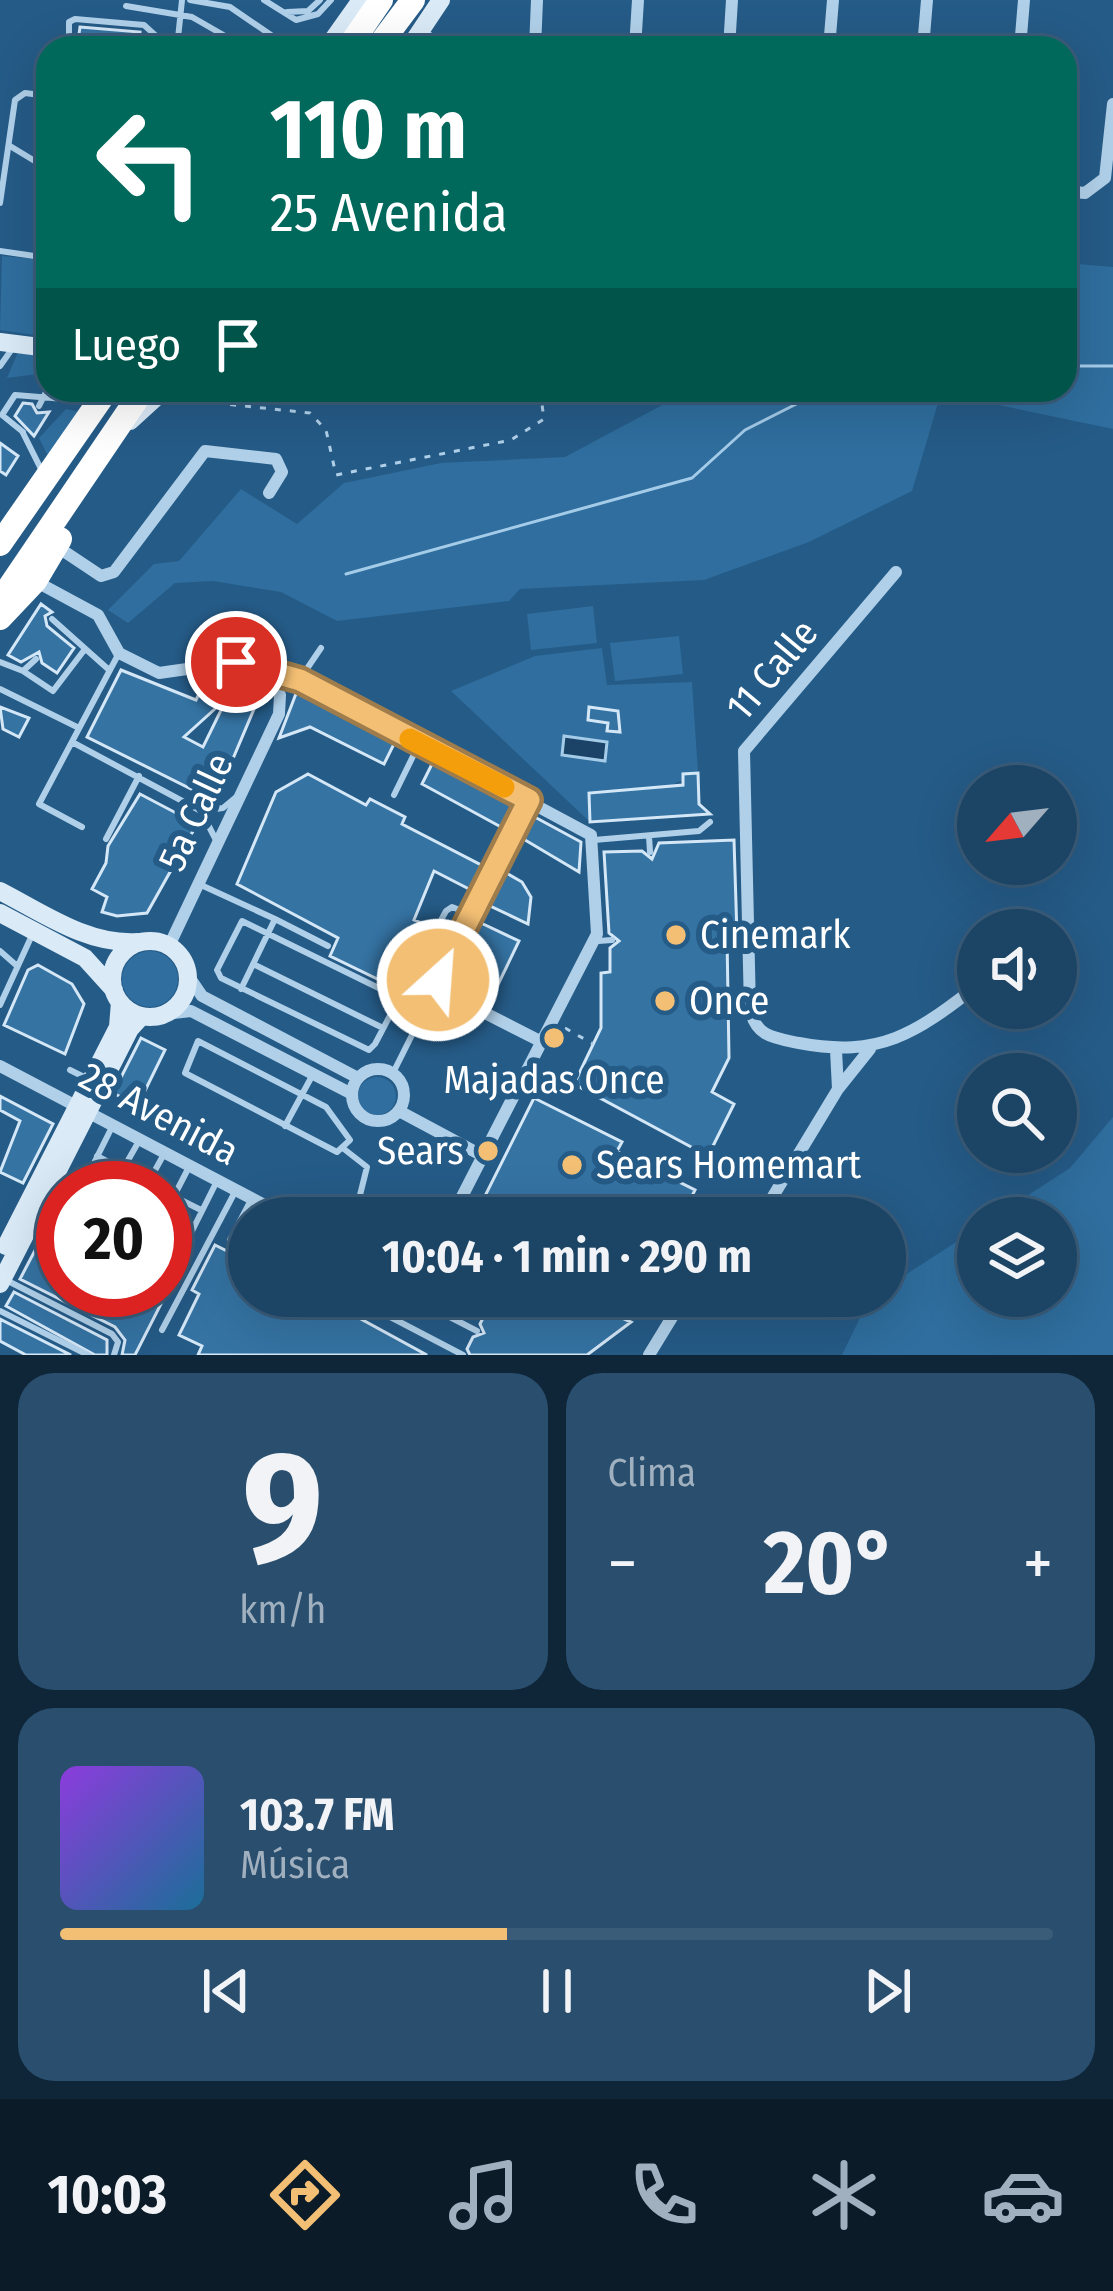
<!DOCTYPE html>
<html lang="es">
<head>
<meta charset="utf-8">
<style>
	body { margin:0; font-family:"Fira Sans Condensed",sans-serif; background:#294e6e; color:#f1f3f6; height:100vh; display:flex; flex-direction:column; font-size:45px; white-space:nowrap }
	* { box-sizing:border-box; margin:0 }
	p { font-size:39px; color:#a0b0bf }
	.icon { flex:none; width:66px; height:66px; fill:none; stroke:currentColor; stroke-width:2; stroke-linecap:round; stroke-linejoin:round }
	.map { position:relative; height:1355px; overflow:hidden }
	.sheet { display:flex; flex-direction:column; gap:18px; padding:18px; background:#0f2538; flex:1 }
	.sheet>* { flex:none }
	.guide { position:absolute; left:36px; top:36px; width:1041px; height:366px; border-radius:36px; box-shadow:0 12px 48px #0002,0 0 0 3px #3a5c79; background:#00695c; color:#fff; overflow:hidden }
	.needle { width:78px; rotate:242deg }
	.buttons { position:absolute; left:957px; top:765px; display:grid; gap:24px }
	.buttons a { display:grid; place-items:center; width:120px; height:120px; border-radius:50%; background:#1c4465; box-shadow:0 12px 48px #0002,0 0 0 3px #3a5c79; font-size:60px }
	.speed { position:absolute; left:36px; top:1161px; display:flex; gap:24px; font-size:60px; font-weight:700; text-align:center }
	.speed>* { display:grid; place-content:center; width:156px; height:156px; border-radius:50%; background:#1c4465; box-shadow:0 12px 48px #0002,0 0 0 3px #3a5c79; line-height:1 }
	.speed .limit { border:18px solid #d22; background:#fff; color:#111 }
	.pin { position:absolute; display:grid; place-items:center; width:102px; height:102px; color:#fff; margin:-51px; border:6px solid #fff; border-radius:50%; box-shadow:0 3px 12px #0007 }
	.me { position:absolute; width:132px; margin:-66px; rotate:26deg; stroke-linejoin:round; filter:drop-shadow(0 0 9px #0008) }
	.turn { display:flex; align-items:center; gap:42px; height:252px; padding:0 36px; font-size:54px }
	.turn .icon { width:156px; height:156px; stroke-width:2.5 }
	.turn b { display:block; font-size:84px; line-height:102px }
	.then { display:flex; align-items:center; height:114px; padding:0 36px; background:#0003; gap:24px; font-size:45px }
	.big { font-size:90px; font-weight:700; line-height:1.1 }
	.sheet .card { flex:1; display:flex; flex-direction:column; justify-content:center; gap:18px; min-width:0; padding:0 42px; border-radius:36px; background:#294e6e }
	.sheet .dial { align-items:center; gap:0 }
	.dial b { font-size:156px; line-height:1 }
	.song { display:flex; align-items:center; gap:36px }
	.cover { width:144px; height:144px; border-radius:18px; background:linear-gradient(135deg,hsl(270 70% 55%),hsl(200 70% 35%)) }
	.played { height:12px; border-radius:6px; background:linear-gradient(90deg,#f3bf74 45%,#3a5c79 45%) }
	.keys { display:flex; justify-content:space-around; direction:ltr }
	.heat { display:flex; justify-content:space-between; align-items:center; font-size:66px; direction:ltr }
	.sheet .tiles { flex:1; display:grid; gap:18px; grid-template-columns:1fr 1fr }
	.card:last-child { grid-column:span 2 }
	.trip { position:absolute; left:228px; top:1197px; width:678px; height:120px; border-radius:60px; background:#1c4465; box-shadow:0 12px 48px #0002,0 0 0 3px #3a5c79; font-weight:700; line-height:120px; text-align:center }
	.tabs { display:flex; height:192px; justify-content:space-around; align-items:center; background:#0b1b28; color:#a0b0bf }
	.tabs .icon { width:84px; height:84px }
	.tabs .on { color:#f3bf74 }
	.tabs b { font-size:54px; color:#f1f3f6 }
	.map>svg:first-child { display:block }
	.green { fill:#2f6e9e }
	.water { fill:#1a4367; stroke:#a4cce9; stroke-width:3 }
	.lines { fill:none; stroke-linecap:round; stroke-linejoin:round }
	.stream { stroke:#a4cce9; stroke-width:3 }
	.building { fill:#3573a3; stroke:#d4e7f7; stroke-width:3; fill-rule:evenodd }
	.path { stroke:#b0d0e9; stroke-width:3; stroke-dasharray:6 9; stroke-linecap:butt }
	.lane { stroke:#b0d0e9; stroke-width:6 }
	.street { stroke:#b0d0e9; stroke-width:12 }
	.secondary { stroke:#daeaf7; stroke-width:18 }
	.highway { stroke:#fff; stroke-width:24 }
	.route-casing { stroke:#9e7c4b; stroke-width:30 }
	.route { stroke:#f3bf74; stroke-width:21 }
	.slow { stroke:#f59e0b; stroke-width:21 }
	.poi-dot { fill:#f3bf74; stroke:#255b87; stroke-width:4.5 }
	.labels { text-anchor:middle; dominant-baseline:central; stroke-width:12; stroke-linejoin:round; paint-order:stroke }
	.street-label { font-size:39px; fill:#fff; stroke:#255b87 }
	.poi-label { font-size:39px; fill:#fff; stroke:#255b87; text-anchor:start }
</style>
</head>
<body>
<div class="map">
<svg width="1113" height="1355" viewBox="0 0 1113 1355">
	<rect width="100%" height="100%" fill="#255b87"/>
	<path class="green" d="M2,256L48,260V337L0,330Z
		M1065,263L1113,267V429L941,393L912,491L809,542L704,580L520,589L509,601L337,621L281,592L213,581L175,583L128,623L108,610L154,564L179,561L241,489L297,524L344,483L441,463L565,457L668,402L678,390H1065Z
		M18,352L45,355V373L7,378Z
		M66,409L80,412L49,458L39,438Z
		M593,606L597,643L531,650L527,614Z
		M679,636L683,674L615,681L610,643Z
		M602,648L607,685L692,682L698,773L590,822L451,691L535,656Z
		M122 979a28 28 0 1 1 56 0a28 28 0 1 1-56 0Z
		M358 1096a19 19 0 1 1 38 0a19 19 0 1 1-38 0Z
		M1113,1117V1355H842L869,1299L885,1296V1288L978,1228V1296H1056V1218H993L1070,1168Z"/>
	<path class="water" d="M564,736L607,742L605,761L562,755Z"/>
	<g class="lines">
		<path class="stream" d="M1065,366H1113
			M346,574L692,478L745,430L824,390"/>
	</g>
	<path class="building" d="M80,27L140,32L138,48H77Z
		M23,403L32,404L37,413L49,412L34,436L15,416Z
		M0,443L18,456L6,475L0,471Z
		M41,604L52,612L45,616L47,626L74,648L57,673L42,663L39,652L21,662L8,655Z
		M121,670L196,700L207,677L220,675L260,695L215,801L87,737ZM227,698L203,747L184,737Z
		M297,691L395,742L384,764L310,727L279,738Z
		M0,707L29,718L19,737L3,729Z
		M589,707L618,711L620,732L607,731L608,723L588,720Z
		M433,762L512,805L501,827L422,784Z
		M698,773L699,804L710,814L590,822L589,793L683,785V774Z
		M308,774L366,805L370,799L405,817L402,824L483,866L471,890L434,871L414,920L429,926L396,988L330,956L338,938L237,884L276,792Z
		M140,794L197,824L147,913L117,916L102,912L107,897L92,889L106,863L108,846Z
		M531,815L581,842L579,872L520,837Z
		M734,840L737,936L727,937L729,1058L712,1092L734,1104L708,1156L574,1084L601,1028V973L610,972V948L619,941L609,933L604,852L642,851L652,859L659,843Z
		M503,871L522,882L531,897L528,924L486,904Z
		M481,923L519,941L493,995L455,976Z
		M38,965L72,984L84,1004L65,1054L4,1025L28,970Z
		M141,1038L165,1050L138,1105L113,1093Z
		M0,1096L53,1124L23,1183L0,1172L20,1121L0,1110Z
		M534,1098L622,1142L617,1151L695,1190L687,1206L711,1218H474Z
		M106,1171L138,1188H97Z
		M63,1197V1290H165V1202L178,1209L168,1228L193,1241L135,1355H122L125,1340L115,1327L20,1279Z
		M215,1245L239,1257L249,1253V1296H333L353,1306L350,1313L427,1355H198L202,1346L179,1335L199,1294L192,1290Z
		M14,1292L107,1340V1355H95L6,1306Z
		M495,1296H646L624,1319L631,1322L587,1355H470L467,1349L473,1337L484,1333L480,1324L485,1314L496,1309Z
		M0,1319L71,1355H26L0,1341Z"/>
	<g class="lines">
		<path class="path" d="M193,390L197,401L310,413L326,430L336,475L511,440L544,419L540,390
			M565,1028L593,1044"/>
		<path class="lane" d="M190,0L230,7L287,46L326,40
			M264,0L296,20L318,14L331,0
			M126,6L192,17L246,48
			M287,12L308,11L320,0
			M427,33L449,48
			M69,48V22L75,19L144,25L155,35L154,48
			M177,48L182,0
			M10,146L48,169
			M0,203L15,100L25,93L48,96
			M0,251L48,258
			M0,366L12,349
			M39,406L48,388
			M23,432L2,415L15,395L89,401
			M23,433L41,469
			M52,619L108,669
			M0,662L23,671L36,659
			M23,671L53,691L85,649
			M302,676L321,648
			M0,689L77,727
			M72,742L201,811L217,842
			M394,795L419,744
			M201,811L223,808L235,798
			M82,827L39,804L119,653
			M649,836L650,852
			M106,839L139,776
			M594,840L699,831L710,822
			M201,885L275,919L241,989
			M275,919L328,946
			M598,941L612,940
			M0,951L16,965
			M253,964L383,1028
			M405,987L428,1000
			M399,998L242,921L217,970L221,978L369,1050L375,1044L405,987L446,911L452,907L470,914
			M0,1005L33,933
			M198,1041L326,1107L350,1140L337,1152L185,1073Z
			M70,1070L86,1078
			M393,1073L528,803
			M285,1126L312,1076
			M344,1149L367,1167L360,1195L402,1218
			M97,1156L158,1188
			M123,1169L139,1141
			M85,1181L113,1125
			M148,1183L164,1154
			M165,1192L201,1210
			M174,1196L189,1167
			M191,1233L216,1183
			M243,1249L230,1240L251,1200
			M6,1280L112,1334L118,1342L114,1355
			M350,1296L463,1355
			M409,1296L477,1331
			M467,1296L489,1307
			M0,1311L88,1355
			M162,1330L236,1190"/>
		<path class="street" d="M535,48L537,0
			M635,48L638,0
			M729,48L732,0
			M829,48L833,0
			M923,48L927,0
			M1020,48L1024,0
			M1065,191L1085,193L1105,178L1113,104
			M56,546L101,576L114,572L205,451L276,459L282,472L269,493
			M896,572L744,751L750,1009C756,1037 774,1038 799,1043C880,1058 915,1034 978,985
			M35,581L98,615L119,653L159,673L236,662L300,679L591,835L597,934L451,1218
			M169,946L279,714L280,695L263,670
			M187,974L202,996L358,1078
			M434,987L542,1042
			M164,1014L191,1011L352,1094
			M836,1050L838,1089
			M0,1066L289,1218
			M352 1095a26 26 0 1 1 52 0a26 26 0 1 1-52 0Z
			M399,1111L483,1156
			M760,1218L838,1089L870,1049
			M649,1355L685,1296"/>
		<path class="secondary" d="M327,48L361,0
			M409,48L441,0
			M0,342L48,348
			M130,421L164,390
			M0,891C43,913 87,945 137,942
			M0,913L85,958L114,990
			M112 979a38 38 0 1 1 76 0a38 38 0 1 1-76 0Z
			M6,1246L118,1027L120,1002
			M0,1284L130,1029L142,1016"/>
		<path class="highway" d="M348,48L381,0
			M377,48L413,0
			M0,544L107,390
			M0,601L143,390
			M0,618L35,581L60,539"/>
	</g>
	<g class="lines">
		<g class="route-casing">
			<path id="route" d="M236,662L300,680L529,800L438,980"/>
		</g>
		<use href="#route" class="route"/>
		<path class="slow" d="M410,739L504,787"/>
	</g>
	<g class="poi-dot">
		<circle cx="676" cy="935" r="12"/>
		<circle cx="665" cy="1001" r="12"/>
		<circle cx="554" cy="1038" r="12"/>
		<circle cx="488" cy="1151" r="12"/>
		<circle cx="572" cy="1165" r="12"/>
	</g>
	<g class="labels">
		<g class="street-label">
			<text transform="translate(772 670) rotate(-50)">11 Calle</text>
			<text transform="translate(196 812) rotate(-65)">5a Calle</text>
			<text transform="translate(159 1114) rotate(28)">28 Avenida</text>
		</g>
		<g class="poi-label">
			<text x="700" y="935">Cinemark</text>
			<text x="689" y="1001">Once</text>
			<text x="554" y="1080" text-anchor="middle">Majadas Once</text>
			<text x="464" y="1151" text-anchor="end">Sears</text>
			<text x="596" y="1165">Sears Homemart</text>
		</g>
	</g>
</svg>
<div class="buttons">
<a><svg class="needle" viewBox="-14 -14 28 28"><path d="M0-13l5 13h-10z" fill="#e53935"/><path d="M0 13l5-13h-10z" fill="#a0b0bf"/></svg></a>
<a><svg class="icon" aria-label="sound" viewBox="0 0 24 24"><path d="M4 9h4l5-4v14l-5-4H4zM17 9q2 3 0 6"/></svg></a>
<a><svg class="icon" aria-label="search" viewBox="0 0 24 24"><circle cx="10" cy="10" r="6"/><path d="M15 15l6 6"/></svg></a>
<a><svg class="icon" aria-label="layers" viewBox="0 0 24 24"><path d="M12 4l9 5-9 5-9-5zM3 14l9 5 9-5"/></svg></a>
</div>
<div class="speed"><div class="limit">20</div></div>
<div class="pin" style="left:236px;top:662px;background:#d93025"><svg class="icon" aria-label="arrive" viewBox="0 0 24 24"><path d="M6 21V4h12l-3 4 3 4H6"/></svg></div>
<svg class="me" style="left:438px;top:980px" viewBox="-20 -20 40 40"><circle r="17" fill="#f3bf74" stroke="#fff" stroke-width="3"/><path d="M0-11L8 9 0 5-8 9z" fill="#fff"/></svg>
<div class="trip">10:04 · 1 min · 290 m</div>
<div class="guide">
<div class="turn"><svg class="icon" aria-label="left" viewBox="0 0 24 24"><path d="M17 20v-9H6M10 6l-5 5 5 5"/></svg><div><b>110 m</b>25 Avenida</div></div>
<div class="then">Luego<svg class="icon" aria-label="arrive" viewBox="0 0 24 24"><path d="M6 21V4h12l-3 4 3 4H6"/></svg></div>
</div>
</div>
<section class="sheet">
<div class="tiles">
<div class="card dial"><b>9</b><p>km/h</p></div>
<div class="card"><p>Clima</p>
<div class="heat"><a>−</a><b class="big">20°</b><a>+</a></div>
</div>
<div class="card">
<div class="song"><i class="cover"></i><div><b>103.7 FM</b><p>Música</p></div></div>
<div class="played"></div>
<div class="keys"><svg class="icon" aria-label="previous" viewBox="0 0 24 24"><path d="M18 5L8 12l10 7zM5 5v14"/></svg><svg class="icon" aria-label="pause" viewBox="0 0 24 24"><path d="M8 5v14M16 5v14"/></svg><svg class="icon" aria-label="next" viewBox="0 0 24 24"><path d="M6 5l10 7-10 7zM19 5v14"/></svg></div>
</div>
</div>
</section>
<nav class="tabs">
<b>10:03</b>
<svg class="icon on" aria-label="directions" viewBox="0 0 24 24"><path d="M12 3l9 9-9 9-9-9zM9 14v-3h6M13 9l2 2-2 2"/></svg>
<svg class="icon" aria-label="music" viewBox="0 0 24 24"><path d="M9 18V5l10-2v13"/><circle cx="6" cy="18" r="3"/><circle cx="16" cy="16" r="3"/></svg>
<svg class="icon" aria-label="phone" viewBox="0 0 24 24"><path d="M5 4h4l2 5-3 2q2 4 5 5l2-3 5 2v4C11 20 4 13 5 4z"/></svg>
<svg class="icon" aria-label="climate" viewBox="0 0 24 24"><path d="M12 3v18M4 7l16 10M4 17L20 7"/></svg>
<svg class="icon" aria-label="car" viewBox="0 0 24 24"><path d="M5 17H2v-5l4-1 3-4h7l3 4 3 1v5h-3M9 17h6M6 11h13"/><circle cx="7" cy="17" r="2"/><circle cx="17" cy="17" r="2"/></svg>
</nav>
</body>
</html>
